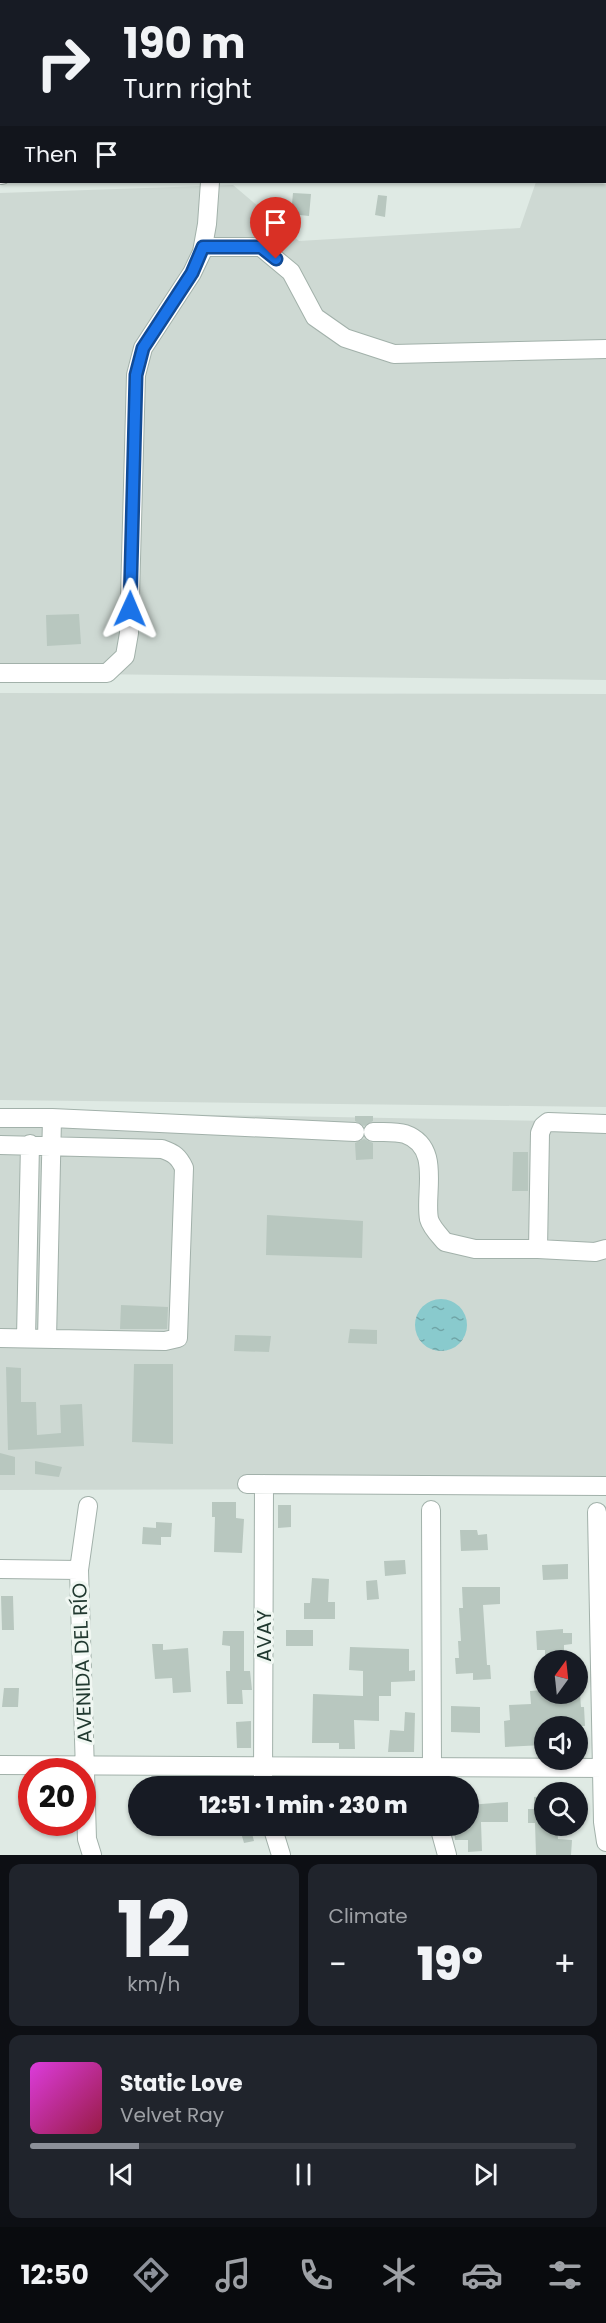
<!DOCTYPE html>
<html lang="en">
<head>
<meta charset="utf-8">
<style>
	body { margin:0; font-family:Poppins,sans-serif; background:#20242c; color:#f1f3f6; height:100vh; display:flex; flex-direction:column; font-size:22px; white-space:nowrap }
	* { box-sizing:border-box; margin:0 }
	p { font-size:20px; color:#9ea1a6 }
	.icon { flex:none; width:33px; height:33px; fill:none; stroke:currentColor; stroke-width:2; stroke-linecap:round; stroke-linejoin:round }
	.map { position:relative; height:1855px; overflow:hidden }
	.panel { display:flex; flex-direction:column; gap:9px; padding:9px; background:#0d0f14; flex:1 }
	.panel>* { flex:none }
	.hud { position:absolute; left:0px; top:0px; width:606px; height:183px; box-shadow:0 2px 4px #0004; background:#171b24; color:#f1f3f6; overflow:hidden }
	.needle { width:39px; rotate:15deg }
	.buttons { position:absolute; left:534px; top:1650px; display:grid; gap:12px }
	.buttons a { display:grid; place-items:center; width:54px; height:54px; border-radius:50%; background:#171b24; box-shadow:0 2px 4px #0004; font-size:30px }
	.speed { position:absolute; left:18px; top:1758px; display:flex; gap:12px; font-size:30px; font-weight:700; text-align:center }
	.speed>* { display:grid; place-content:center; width:78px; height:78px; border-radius:50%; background:#171b24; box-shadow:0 2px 4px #0004; line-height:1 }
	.speed .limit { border:9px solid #d22; background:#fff; color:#111 }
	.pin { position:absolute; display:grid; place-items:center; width:51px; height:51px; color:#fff; margin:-62px -26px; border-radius:50% 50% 50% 0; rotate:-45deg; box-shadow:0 0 6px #0007 }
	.pin .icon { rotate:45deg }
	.me { position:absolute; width:66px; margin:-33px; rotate:1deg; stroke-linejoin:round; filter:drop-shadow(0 0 4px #0008) }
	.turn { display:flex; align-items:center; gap:21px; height:126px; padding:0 24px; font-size:27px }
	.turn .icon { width:78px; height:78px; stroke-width:2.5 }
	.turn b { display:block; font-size:42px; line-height:51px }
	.then { display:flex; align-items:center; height:57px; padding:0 24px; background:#0003; gap:12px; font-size:22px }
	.big { font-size:45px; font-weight:800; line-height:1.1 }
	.panel .card { flex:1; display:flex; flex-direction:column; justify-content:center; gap:9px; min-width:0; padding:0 21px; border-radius:12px; background:#20242c }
	.panel .dial { align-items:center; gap:0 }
	.dial b { font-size:78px; line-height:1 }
	.song { display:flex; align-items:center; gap:18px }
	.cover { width:72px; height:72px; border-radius:9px; background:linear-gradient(135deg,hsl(300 70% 55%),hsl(340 70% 35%)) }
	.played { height:6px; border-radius:3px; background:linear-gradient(90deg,#8c9099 20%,#363941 20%) }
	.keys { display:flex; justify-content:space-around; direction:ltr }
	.heat { display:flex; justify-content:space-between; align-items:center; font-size:33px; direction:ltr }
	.panel .tiles { flex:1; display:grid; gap:9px; grid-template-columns:1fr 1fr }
	.card:last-child { grid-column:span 2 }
	.trip { position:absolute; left:128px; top:1776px; width:351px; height:60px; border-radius:30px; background:#171b24; box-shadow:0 2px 4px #0004; font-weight:800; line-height:60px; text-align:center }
	.dock { display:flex; height:96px; justify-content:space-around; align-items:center; background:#090b0e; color:#9ea1a6 }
	.dock .icon { width:42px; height:42px }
	.dock .active { color:#8c9099 }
	.dock b { font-size:27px; color:#f1f3f6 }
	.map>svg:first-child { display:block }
	.built { fill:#ced9d3 }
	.water { fill:url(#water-ripples) }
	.building { fill:#b8c7bf }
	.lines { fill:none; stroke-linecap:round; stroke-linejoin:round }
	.minor-casing { stroke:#a2b1aa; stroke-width:20 }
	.minor { stroke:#fff; stroke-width:18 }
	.route-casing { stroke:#114b97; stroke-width:15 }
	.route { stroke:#1a73e8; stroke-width:10 }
	.labels { text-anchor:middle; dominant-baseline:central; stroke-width:6; stroke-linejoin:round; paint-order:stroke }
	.street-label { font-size:20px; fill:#213930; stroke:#f0f7f2 }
</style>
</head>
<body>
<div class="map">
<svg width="606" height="1855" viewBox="0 0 606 1855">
	<defs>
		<pattern id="water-ripples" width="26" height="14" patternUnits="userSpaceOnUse" patternTransform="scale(1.5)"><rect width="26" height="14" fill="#89cacd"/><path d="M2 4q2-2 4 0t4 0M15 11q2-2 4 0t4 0" fill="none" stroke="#70a5a7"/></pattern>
	</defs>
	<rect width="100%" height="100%" fill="#dfeae4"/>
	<path class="built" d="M536,182L606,184V680L0,673V193L233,185L299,241L520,228Z
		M0,693L606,694V1107L0,1100Z
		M0,1111L606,1122V1488L0,1490Z"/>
	<path class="water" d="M415 1325a26 26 0 1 1 52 0a26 26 0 1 1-52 0Z"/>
	<path class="building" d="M293,193L311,194L309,216L291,214Z
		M378,195L387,196L385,217L375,215Z
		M79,614L81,644L47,646L46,615Z
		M355,1116H373V1121L364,1126L355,1121Z
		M364,1139L373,1143V1159L356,1160L355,1143Z
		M513,1152H528V1191H512Z
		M267,1215L363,1221L362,1258L266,1255Z
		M121,1305L168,1307L167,1329H120Z
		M350,1329L377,1330V1344L348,1343Z
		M235,1335L271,1336L269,1352L234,1351Z
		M134,1364H173V1444L132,1442Z
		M6,1367L21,1368V1402H36L37,1435L61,1433L60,1405L82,1404L84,1446L8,1450Z
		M0,1453L15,1457V1475H0Z
		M35,1461L62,1467L59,1477L35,1474Z
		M212,1502H236V1518L244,1519L242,1553L214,1552L215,1517H212Z
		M278,1505H291V1527L278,1528Z
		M156,1522L172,1523L171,1537H161V1545L142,1544L143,1527L156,1528Z
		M460,1530H477L478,1535L487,1534L488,1550L461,1551Z
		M405,1560L406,1574L385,1576L384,1561Z
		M568,1564V1579L543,1580L542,1565Z
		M312,1578L329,1579L328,1602H335V1619H304V1603H310Z
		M377,1580L379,1599L367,1600L366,1581Z
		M462,1587H500V1604L483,1605L487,1665H490L491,1679L473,1680V1673L456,1674L455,1658H459L458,1641H461L459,1608H463Z
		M1,1596H13L14,1630H2Z
		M563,1629V1633H572V1644L564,1645V1654L545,1655V1650H537L536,1631Z
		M286,1630H313V1646H286Z
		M223,1631H244V1671H250L252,1690H242L243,1704H227L226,1671H230V1646L222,1645Z
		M152,1644H163V1650L188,1648L191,1692L173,1693L172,1678L155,1679Z
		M350,1647L409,1649V1671L415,1670V1681L391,1682V1696H379V1721L354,1720L355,1749H339V1743H312L313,1694L363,1696V1671L349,1670Z
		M4,1688H19L18,1707H2Z
		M544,1690V1694H580L581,1707H584L585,1726H544V1745L505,1747L504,1721L510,1720L509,1705L531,1704L530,1691Z
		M451,1706L480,1707V1733L451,1732Z
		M405,1712L415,1713L414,1752H388L390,1730L404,1731Z
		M251,1721V1748H237L236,1722Z
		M544,1796V1826H557L558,1839L572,1840L571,1855H536L535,1823H528V1809H534V1797Z
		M508,1802V1822H481L482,1851L468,1852V1840H455L454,1826H468V1805Z
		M239,1826H250L254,1841L244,1843Z"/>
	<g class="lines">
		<g class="minor-casing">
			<path id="minor" d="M134,0V2
				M338,0V2
				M536,0V2
				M0,2H2
				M604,23H606
				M604,169H606
				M0,175H2
				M203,247H261L291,272L315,317L345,338L394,354L606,349
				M0,673H107L125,656L129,633L136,375L143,348L192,273L202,252L207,224L210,182
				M0,1118H52L355,1132
				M373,1132C383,1132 396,1131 405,1134C442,1147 424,1192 429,1219C431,1227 439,1235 445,1242L475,1249H538L540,1133L543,1126L548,1122L606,1124
				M0,1145L162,1149C174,1153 179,1157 184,1168L178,1338L165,1341L0,1338
				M538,1249L595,1252L606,1249
				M26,1338L30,1144
				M47,1339L52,1118
				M247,1484L606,1486
				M88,1506L79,1570L87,1839L92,1855
				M431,1510L432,1768L435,1786
				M597,1512L603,1822L606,1842
				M0,1569L79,1570
				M0,1765L606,1768
				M263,1786L264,1484
				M272,1826L281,1855
				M439,1826L447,1855"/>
		</g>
		<use href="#minor" class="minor"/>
	</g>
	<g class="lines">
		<g class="route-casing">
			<path id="route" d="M130,609L136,375L143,348L192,273L203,247H261L276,259"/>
		</g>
		<use href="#route" class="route"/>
	</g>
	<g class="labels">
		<g class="street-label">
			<text transform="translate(264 1636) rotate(-90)">AVAY</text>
			<text transform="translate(82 1663) rotate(-92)">AVENIDA DEL RÍO</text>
		</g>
	</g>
</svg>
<div class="buttons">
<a><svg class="needle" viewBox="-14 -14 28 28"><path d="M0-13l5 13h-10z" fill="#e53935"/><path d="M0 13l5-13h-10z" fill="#9ea1a6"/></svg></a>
<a><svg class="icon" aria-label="sound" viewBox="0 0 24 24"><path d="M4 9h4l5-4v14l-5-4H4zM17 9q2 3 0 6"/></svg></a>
<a><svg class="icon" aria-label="search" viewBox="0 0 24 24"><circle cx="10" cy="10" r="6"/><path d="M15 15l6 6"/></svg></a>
</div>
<div class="speed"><div class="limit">20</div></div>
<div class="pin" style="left:276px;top:259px;background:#d93025"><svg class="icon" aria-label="arrive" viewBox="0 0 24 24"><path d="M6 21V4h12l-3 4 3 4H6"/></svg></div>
<svg class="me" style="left:130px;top:609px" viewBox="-20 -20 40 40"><path d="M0-17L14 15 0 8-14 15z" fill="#1a73e8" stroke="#fff" stroke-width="4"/></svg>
<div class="trip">12:51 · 1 min · 230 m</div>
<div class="hud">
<div class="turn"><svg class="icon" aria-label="right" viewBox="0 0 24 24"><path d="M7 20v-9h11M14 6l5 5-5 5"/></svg><div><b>190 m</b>Turn right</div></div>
<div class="then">Then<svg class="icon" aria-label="arrive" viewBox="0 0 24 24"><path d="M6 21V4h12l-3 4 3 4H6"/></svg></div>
</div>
</div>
<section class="panel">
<div class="tiles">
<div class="card dial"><b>12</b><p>km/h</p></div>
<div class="card"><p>Climate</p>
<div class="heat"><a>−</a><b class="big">19°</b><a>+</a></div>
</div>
<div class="card">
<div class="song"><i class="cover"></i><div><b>Static Love</b><p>Velvet Ray</p></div></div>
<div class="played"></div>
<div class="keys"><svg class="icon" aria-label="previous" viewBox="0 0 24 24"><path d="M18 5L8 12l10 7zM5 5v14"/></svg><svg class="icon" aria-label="pause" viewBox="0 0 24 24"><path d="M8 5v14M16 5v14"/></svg><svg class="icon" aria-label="next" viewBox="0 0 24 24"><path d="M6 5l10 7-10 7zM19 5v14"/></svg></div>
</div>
</div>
</section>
<nav class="dock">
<b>12:50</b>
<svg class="icon active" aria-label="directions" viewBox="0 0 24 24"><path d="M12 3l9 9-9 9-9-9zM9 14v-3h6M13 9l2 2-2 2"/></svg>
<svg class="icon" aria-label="music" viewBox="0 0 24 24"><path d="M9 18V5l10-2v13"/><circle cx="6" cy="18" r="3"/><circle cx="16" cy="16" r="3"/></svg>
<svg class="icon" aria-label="phone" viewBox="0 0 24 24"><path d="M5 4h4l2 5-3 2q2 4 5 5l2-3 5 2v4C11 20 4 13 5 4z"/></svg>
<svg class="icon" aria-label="climate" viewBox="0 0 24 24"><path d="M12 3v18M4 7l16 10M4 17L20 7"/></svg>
<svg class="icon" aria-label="car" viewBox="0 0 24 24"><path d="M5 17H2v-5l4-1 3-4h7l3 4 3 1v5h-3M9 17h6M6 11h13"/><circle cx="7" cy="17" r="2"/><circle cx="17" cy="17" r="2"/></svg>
<svg class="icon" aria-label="filters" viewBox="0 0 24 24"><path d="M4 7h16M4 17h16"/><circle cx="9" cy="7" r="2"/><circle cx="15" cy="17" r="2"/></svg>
</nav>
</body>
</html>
